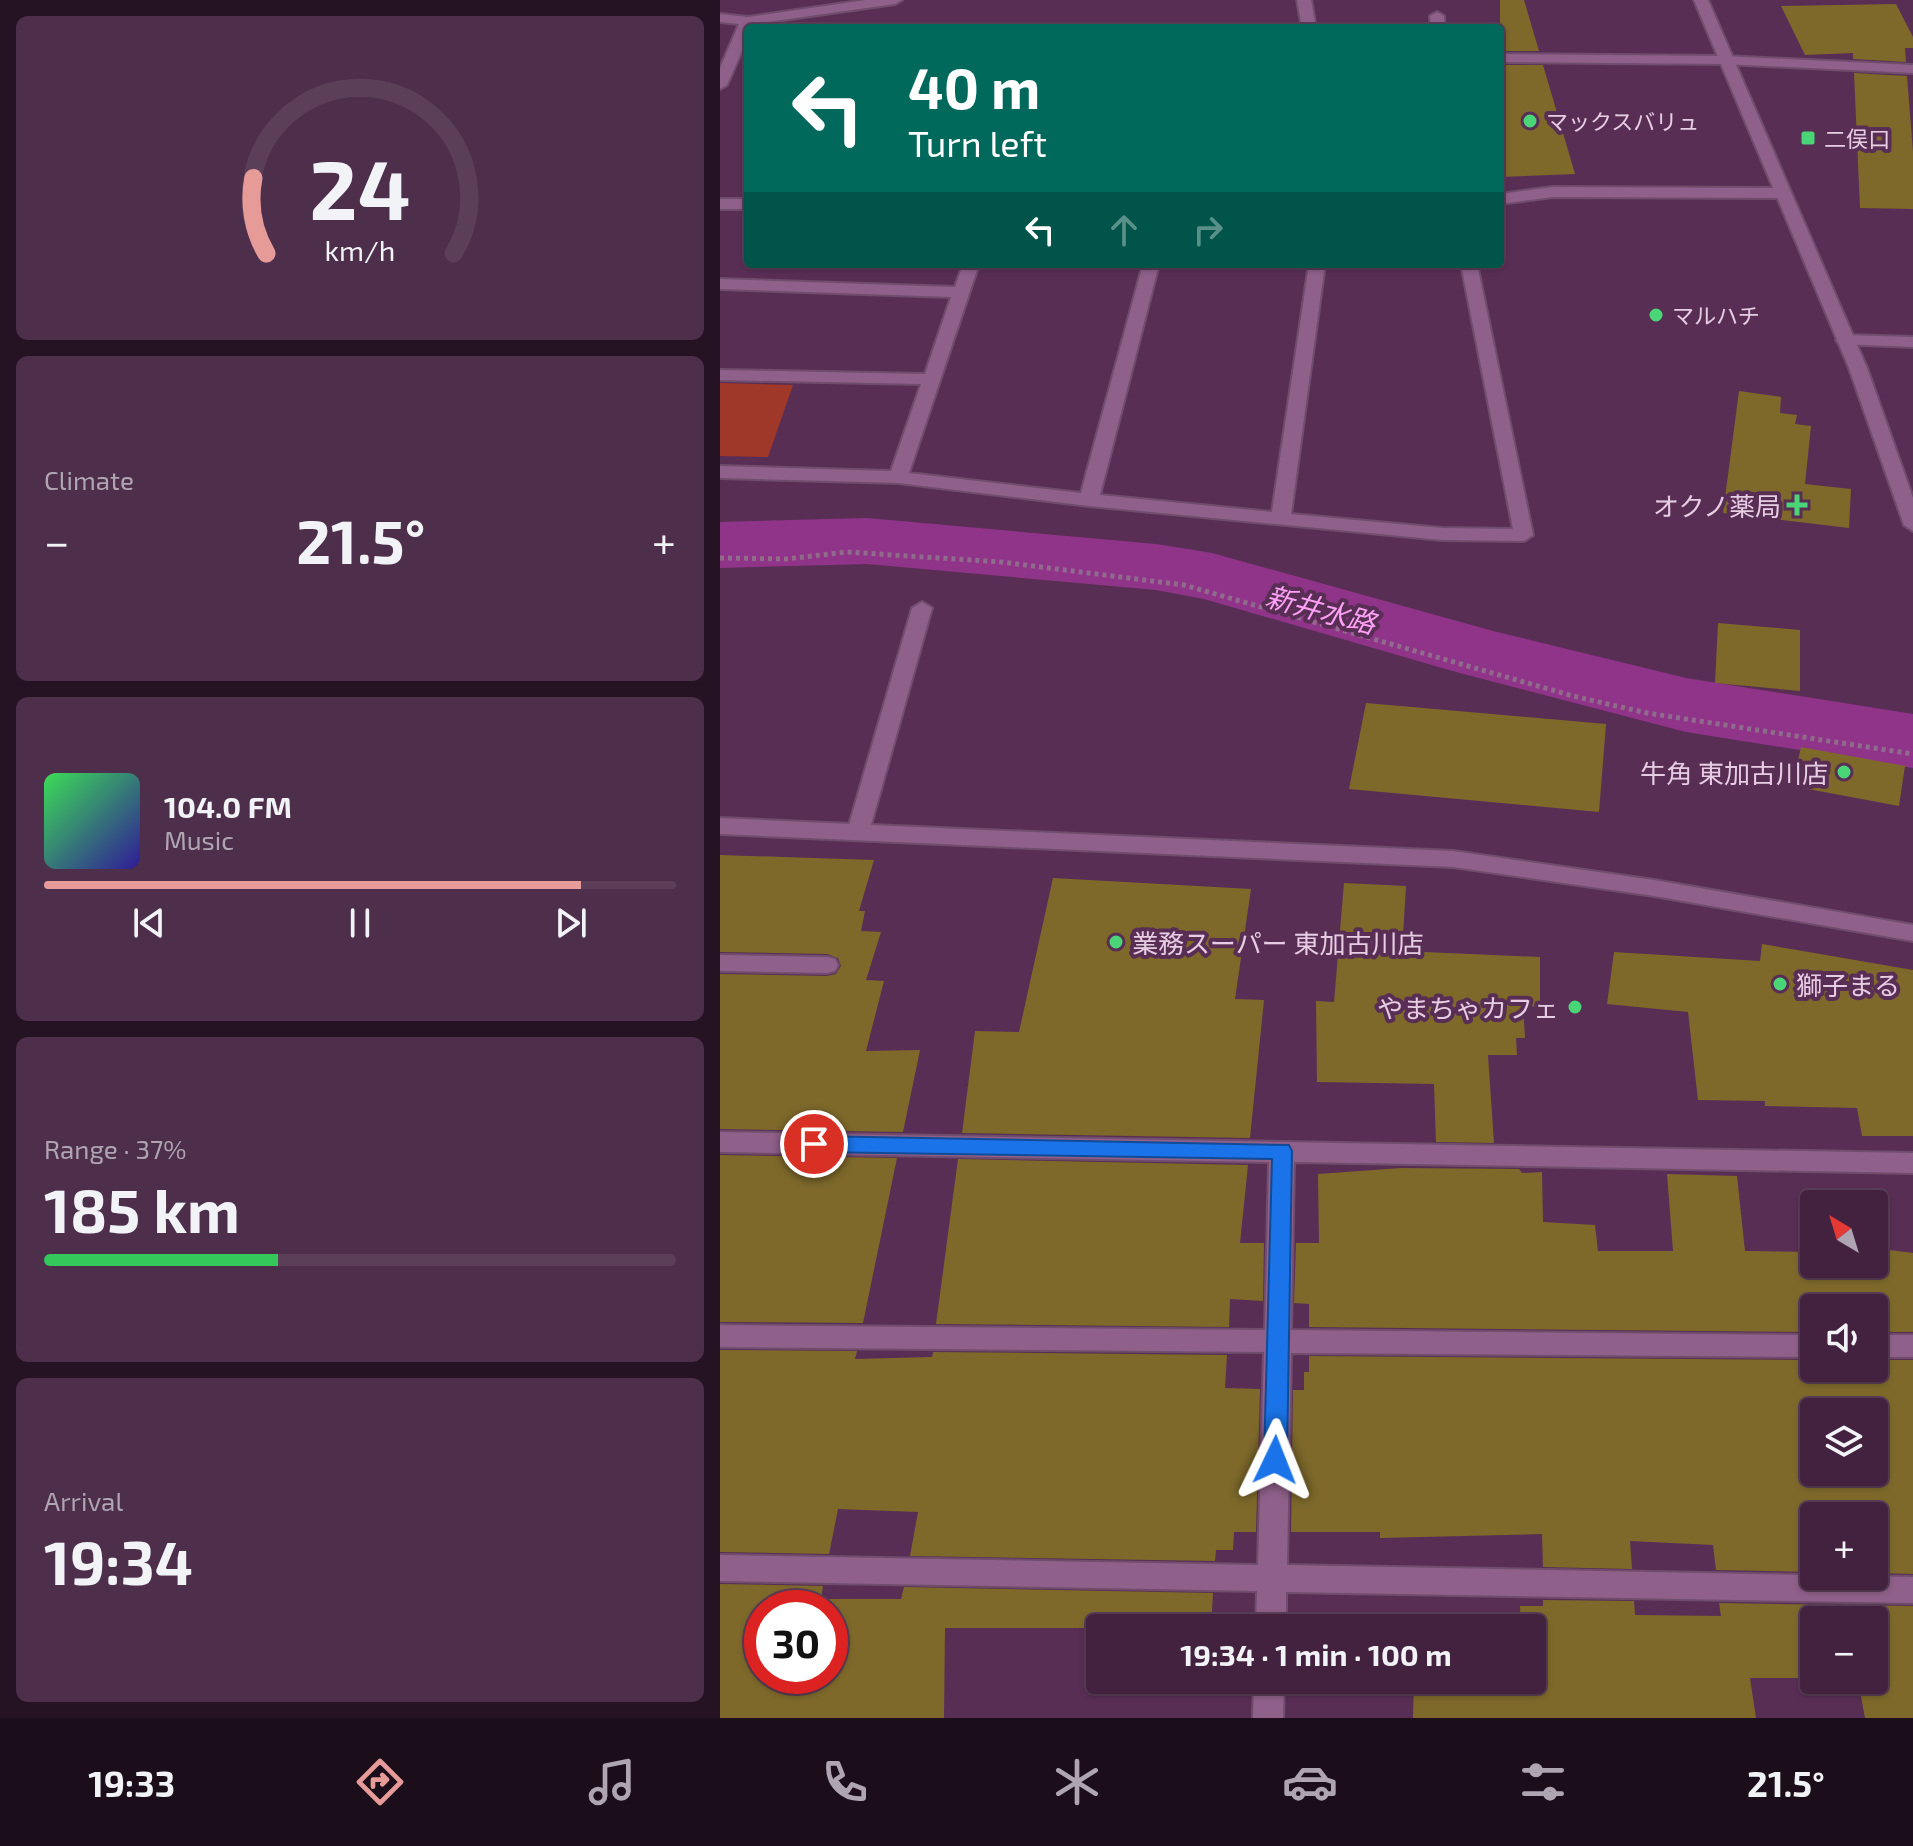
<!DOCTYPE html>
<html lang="en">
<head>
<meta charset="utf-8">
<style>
	body { margin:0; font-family:"Exo 2","Noto Sans JP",sans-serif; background:#4d2f4b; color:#f1f3f6; height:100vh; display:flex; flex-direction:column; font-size:30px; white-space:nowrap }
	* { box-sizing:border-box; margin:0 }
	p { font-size:26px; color:#afa4b1 }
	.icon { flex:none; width:44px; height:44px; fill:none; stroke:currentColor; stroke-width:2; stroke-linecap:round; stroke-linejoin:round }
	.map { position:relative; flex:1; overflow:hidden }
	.side { display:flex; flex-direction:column; gap:16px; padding:16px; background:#251323; width:720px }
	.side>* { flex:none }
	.top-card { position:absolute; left:24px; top:24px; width:760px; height:244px; border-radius:8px; box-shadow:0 2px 6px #0004,0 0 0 2px #5b3f59; background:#00695c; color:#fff; overflow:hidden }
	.needle { width:52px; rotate:322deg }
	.fabs { position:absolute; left:1080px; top:1190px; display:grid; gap:16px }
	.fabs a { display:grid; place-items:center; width:88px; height:88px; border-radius:8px; background:#432240; box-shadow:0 2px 6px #0004,0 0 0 2px #5b3f59; font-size:40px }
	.speed { position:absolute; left:24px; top:1590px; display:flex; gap:16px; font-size:40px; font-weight:700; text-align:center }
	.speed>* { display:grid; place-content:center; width:104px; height:104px; border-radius:50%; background:#432240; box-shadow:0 2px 6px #0004,0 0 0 2px #5b3f59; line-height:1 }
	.speed .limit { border:12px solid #d22; background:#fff; color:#111 }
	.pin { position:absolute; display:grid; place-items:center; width:68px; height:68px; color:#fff; margin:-34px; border:4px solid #fff; border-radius:50%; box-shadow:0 2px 8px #0007 }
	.me { position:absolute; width:88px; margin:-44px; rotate:2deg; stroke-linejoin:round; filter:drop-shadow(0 0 6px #0008) }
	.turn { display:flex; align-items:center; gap:28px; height:168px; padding:0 32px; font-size:36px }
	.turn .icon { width:104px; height:104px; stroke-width:2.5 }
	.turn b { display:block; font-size:56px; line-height:68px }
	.lanes { display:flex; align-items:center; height:76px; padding:0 32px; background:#0003; justify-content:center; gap:40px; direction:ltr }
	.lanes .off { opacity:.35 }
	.big { font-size:60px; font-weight:700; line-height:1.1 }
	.side .card { flex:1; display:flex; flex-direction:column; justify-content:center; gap:12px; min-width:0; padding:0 28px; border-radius:12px; background:#4d2f4b }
	.side .dial { align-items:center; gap:0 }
	.dial svg { height:208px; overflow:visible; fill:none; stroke:#5b3f59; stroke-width:7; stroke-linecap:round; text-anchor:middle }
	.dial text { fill:#f1f3f6; stroke:none }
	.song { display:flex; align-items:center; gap:24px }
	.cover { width:96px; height:96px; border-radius:12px; background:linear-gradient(135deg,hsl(130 70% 55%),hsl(250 70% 35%)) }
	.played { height:8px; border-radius:4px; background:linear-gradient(90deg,#e69b98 85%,#5b3f59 85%) }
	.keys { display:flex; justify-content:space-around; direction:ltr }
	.heat { display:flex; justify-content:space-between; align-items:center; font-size:44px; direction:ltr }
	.charge { height:12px; border-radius:6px; background:linear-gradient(90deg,#34c759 37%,#5b3f59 0) }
	.trip { position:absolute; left:366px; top:1614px; width:460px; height:80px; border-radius:8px; background:#432240; box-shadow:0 2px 6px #0004,0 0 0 2px #5b3f59; font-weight:700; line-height:80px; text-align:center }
	.dock { display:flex; height:128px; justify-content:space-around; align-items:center; background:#1b0e1a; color:#afa4b1 }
	.dock .icon { width:56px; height:56px }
	.dock .current { color:#e69b98 }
	.dock b { font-size:36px; color:#f1f3f6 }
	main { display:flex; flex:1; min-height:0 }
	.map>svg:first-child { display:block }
	.green { fill:#a0382a }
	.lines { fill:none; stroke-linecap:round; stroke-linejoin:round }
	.river { fill:#90348a; fill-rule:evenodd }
	.building { fill:#7e692b; fill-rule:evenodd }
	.minor-casing { stroke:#704c6d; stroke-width:4 }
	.tertiary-casing { stroke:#704c6d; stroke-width:4 }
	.path { stroke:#906b8c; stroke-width:5; stroke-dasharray:4 4; stroke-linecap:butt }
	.minor { fill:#8f608a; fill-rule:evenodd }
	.tertiary { fill:#8f608a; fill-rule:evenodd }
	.route { fill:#1a73e8; stroke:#114b97; stroke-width:2 }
	.poi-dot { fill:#4ad677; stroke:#592e55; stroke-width:3 }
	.labels { text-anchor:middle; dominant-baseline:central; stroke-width:8; stroke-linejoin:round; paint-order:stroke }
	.far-poi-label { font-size:22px; fill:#e7cde4; stroke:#592e55; text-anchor:start }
	.poi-label { font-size:26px; fill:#e7cde4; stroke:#592e55; text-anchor:end }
	.water-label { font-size:28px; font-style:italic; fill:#fea0f5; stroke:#592e55 }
</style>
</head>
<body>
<main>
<section class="side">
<div class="card dial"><svg viewBox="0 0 100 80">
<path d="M14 69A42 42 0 1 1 86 69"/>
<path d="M14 69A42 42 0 0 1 9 40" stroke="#e69b98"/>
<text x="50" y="56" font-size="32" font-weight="700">24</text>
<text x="50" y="72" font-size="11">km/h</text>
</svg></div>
<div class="card"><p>Climate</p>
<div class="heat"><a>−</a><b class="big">21.5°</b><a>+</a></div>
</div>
<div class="card">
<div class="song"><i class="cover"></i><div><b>104.0 FM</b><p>Music</p></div></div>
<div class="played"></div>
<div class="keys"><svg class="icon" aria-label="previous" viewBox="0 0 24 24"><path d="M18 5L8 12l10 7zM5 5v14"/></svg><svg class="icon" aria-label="pause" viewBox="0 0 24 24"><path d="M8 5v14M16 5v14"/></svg><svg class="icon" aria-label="next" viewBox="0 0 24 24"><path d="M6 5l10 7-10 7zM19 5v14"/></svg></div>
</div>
<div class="card"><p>Range · 37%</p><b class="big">185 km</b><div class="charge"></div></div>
<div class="card"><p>Arrival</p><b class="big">19:34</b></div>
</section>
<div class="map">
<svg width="1193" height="1718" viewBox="0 0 1193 1718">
	<rect width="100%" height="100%" fill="#592e55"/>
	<path class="green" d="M0,383L73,385L48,457L0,456Z"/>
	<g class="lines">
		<path class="river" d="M147,518L436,544L492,553L773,631L966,678L1193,714V768L966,732L736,672L484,599L436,590L147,564L0,568V522Z"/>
	</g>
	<path class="building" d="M780,0H804L819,51H780Z
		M1176,4L1193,37V48H1185L1186,62L1133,59V53L1085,55L1061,6Z
		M780,65H823L855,174L780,177Z
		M1134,73L1187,76L1193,152V209L1140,208Z
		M1019,391L1061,397L1060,413L1077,415L1075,424L1091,426L1085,484L1131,489L1129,528L1003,513Z
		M998,623L1080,630V691L995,683Z
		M646,703L886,724L879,812L629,789Z
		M1081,747L1185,766L1179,806L1072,786Z
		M0,855L154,860L139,911H145L141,931L161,932L146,980L164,981L146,1051L200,1050L183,1132L0,1129V974L107,976L116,974L121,966L118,958L107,954L0,952Z
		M333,878L531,889L515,999L544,1000L530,1138L242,1133L255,1031L299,1032Z
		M624,883L686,886L682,951L820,957V1007L803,1006L805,1038H796L797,1055H768L774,1143L716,1142L714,1084L597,1082L596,1001L614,1002Z
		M1042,944L1193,970V1136H1142L1137,1108L1045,1106V1101L978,1100L968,1012L887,1004L894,952L1040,961Z
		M0,1155L177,1158L143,1323L0,1322Z
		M238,1159L528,1165L520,1243H544L543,1301L510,1299L509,1327L216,1324Z
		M681,1168L799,1169L802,1173L822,1172L823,1222L875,1225L878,1251H953L947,1174L1017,1176L1025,1251L1094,1252V1264H1154V1204H1098L1095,1188L1160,1189L1170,1250L1193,1253V1332H1154V1308H1094V1332L589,1327V1304L574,1303L576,1243H599L598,1174Z
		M0,1350L137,1351L135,1359L212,1357L213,1352L507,1355L505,1388L540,1389L536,1532H514L513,1550H496L495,1561L190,1556L198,1512L118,1509L109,1554L0,1552Z
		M589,1356L1094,1360V1368H1154V1360H1193V1574L1154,1573V1516H1094V1572L996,1570L993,1545L910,1541L912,1569L823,1567L822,1534L660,1538V1532H571L573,1390H584V1372H589ZM1094,1412H1154V1472H1094Z
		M0,1584L103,1586L101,1599H181L184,1587L493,1593L491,1628H225L224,1718H0ZM42,1608H110V1676H42Z
		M823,1600L914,1601L915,1615L1001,1616L999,1603L1193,1606V1718H1145L1138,1680H1154V1620H1094V1678H1030L1036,1718H693L694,1680H812V1628H801L800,1606H823Z
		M684,1612L685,1628H582L581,1614Z"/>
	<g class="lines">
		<g class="minor-casing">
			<path id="minor" d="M146,0H182L175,4L34,24L28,28V37L7,85L0,89V68L19,24L0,22V14L28,17Z
				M577,0H591L596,28H582Z
				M717,12L724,16L725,28H711L710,16Z
				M780,54L1004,56L1193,65V73L1004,64L780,62Z
				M833,187L1061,188L1069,193L1061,198L833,197L780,204V194Z
				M0,199H28V209H0Z
				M243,264H259L189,473L361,493L423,264H439L380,495L552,512L589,264H605L571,514L722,528L793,529L741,264H757L813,535L804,541L722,540L369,506L178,483L0,478V466L171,471L201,384L0,380V370L205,374L231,297L0,289V279L235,287Z
				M1125,335L1193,337V347L1119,344L1116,340Z
				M202,602L212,608L149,832L146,837H130L127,832L192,608Z
				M0,955L107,957L115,959L118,965L115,971L107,973L0,971Z
				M0,1132L1193,1153V1173L574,1162L571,1330L1094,1335V1357L571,1353L567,1565L1193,1577V1603L566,1592V1628H536L537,1591L0,1581V1555L538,1565L544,1352L0,1347V1325L545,1330L549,1162L0,1152Z
				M1154,1335H1193V1357H1154Z
				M534,1680H564L563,1718H533Z"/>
		</g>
		<g class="tertiary-casing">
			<path id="tertiary" d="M974,0H988L1147,368L1193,498V531L1184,525L1129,368Z
				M0,818L733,851L934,880L1193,925V941L934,896L733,867L0,834Z"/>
		</g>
		<path class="path" d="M0,558L66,559L127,552L281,562L464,585L853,696L927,713L1193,754"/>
		<use href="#minor" class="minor"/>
		<use href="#tertiary" class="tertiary"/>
	</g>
	<path class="route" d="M94,1136L569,1145L572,1151L567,1460L563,1467L555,1470L547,1467L544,1460L552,1159L94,1152L86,1150L83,1144L86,1138Z"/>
	<g class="poi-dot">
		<circle cx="810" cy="121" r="8"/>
		<rect x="1080" y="130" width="16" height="16" rx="4"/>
		<circle cx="936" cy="315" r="8"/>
		<path d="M1073 493h8v8h8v8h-8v8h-8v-8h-8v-8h8z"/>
		<circle cx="1124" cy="772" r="8"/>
		<circle cx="396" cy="942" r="8"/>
		<circle cx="1060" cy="984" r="8"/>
		<circle cx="855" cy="1007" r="8"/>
	</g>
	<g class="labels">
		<g class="far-poi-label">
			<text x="826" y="121">マックスバリュ</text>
			<text x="1104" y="138">二俣口</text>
			<text x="952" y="315">マルハチ</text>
		</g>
		<g class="poi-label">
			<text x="1061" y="505">オクノ薬局</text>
			<text x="1108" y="772">牛角 東加古川店</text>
			<text x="412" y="942" text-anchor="start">業務スーパー 東加古川店</text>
			<text x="1076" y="984" text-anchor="start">獅子まる</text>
			<text x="839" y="1007">やまちゃカフェ</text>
		</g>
		<g class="water-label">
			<text transform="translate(601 609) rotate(15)">新井水路</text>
		</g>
	</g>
</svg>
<div class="fabs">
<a><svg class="needle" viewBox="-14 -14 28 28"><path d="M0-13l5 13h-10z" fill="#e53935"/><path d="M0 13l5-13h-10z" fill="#afa4b1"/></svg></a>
<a><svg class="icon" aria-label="sound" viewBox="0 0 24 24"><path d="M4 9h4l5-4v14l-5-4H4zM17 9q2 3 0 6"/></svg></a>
<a><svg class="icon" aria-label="layers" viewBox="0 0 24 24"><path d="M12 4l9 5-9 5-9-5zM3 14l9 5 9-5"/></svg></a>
<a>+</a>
<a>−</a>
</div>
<div class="speed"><div class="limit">30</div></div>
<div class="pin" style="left:94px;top:1144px;background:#d93025"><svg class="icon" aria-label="arrive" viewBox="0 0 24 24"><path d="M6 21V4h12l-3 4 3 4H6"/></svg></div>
<svg class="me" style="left:555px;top:1460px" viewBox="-20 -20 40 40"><path d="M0-17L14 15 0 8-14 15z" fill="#1a73e8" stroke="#fff" stroke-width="4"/></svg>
<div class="trip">19:34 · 1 min · 100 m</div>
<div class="top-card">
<div class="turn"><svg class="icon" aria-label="left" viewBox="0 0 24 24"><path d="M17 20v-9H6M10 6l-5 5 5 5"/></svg><div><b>40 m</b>Turn left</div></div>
<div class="lanes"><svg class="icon" aria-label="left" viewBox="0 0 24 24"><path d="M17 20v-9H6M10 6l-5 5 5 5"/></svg><svg class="icon off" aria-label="ahead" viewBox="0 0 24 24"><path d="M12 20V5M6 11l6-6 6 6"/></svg><svg class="icon off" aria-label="right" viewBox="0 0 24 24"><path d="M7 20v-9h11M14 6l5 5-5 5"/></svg></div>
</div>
</div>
</main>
<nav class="dock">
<b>19:33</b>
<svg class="icon current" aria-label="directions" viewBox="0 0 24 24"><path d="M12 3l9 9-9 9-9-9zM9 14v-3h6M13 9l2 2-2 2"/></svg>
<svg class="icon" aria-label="music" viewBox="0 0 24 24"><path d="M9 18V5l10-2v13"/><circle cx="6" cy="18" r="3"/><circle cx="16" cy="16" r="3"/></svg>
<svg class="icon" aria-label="phone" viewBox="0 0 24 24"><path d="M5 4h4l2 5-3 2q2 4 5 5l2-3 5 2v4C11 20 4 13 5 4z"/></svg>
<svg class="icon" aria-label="climate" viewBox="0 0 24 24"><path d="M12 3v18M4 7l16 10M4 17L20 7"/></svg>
<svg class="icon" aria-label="car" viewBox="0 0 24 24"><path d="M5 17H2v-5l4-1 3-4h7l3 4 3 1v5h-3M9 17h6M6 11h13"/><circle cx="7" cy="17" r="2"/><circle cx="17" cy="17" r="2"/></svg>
<svg class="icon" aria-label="filters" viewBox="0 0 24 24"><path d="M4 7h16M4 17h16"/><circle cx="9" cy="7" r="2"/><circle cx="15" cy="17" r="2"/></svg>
<b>21.5°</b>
</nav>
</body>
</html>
